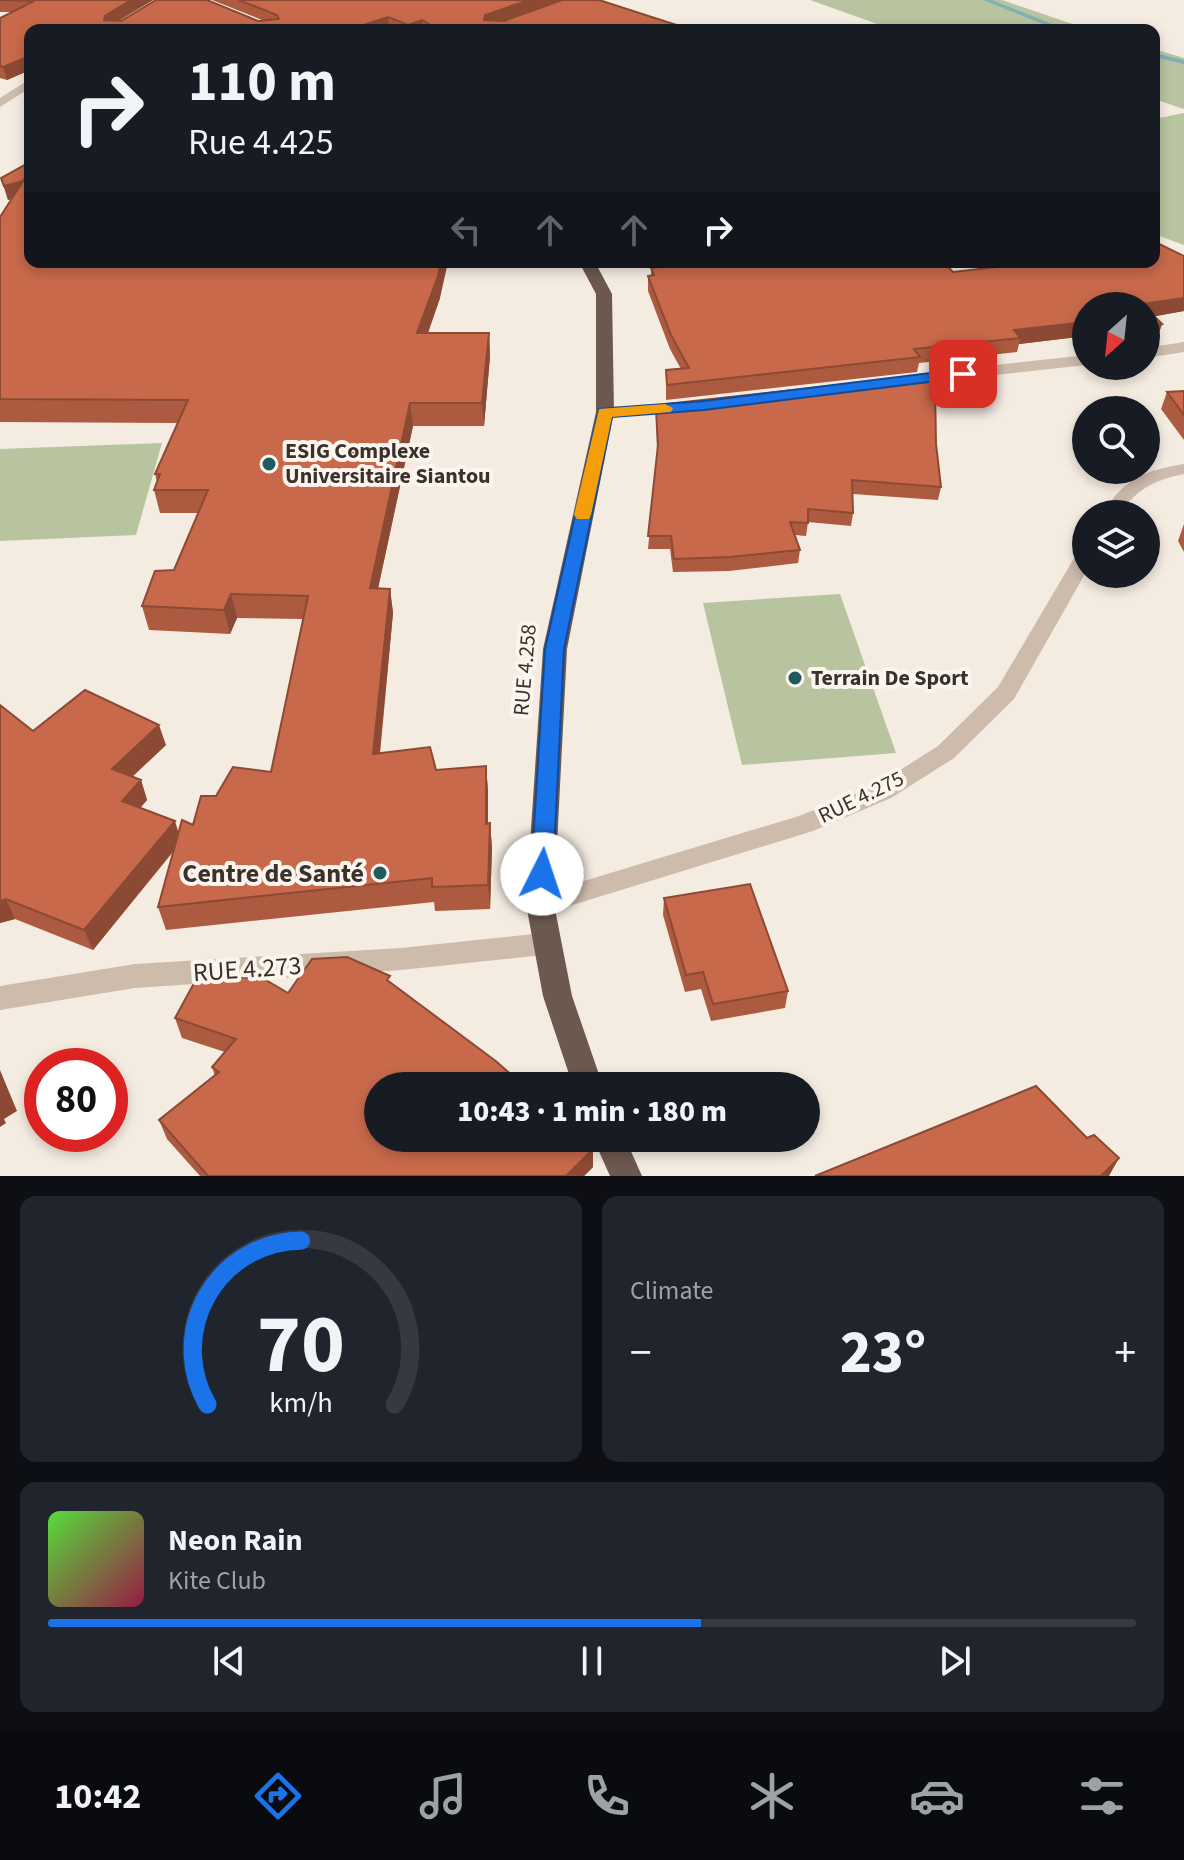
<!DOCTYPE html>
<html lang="en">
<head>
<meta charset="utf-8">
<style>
	body { margin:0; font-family:"Source Sans 3",sans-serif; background:#20242c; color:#f1f3f6; height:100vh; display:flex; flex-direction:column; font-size:30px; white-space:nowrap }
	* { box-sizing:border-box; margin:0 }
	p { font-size:26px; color:#9ea1a6 }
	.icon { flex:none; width:44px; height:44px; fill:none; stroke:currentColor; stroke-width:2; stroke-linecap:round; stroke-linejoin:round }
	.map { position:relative; height:1176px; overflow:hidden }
	.sheet { display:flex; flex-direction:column; gap:20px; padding:20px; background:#0d0f14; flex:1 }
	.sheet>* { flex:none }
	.guide { position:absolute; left:24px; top:24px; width:1136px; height:244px; border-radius:16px; box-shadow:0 4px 12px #0003; background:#171b24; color:#f1f3f6; overflow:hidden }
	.needle { width:52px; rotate:207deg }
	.tools { position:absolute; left:1072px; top:292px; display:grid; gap:16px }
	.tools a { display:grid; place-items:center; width:88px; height:88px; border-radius:50%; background:#171b24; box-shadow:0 4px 12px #0003; font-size:40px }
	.speed { position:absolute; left:24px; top:1048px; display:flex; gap:16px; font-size:40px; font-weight:700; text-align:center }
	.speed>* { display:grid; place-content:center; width:104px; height:104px; border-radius:50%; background:#171b24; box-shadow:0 4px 12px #0003; line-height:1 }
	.speed .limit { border:12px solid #d22; background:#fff; color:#111 }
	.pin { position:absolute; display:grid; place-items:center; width:68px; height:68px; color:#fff; margin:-34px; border-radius:16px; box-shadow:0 4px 12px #0006 }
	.me { position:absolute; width:88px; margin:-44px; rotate:4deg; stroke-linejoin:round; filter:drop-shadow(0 0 6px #0008) }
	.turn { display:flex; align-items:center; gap:28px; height:168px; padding:0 32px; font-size:36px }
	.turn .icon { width:104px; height:104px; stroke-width:2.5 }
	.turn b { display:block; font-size:56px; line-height:68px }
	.lanes { display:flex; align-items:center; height:76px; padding:0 32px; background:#0003; justify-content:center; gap:40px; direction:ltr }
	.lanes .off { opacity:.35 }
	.big { font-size:60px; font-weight:800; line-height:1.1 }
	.sheet .tile { flex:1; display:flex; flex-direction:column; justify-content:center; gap:12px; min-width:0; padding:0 28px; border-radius:16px; background:#20242c }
	.sheet .dial { align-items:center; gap:0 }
	.dial svg { height:208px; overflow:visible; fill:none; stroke:#363941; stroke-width:7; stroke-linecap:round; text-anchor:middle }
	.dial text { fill:#f1f3f6; stroke:none }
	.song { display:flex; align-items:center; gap:24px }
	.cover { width:96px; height:96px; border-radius:12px; background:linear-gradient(135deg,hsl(110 70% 55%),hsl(340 70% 35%)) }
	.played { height:8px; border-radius:4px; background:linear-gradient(90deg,#1a73e8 60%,#363941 60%) }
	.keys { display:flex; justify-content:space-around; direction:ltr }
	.heat { display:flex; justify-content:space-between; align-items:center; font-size:44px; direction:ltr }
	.sheet .tiles { flex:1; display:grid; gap:20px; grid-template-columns:1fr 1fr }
	.tile:last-child { grid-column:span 2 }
	.trip { position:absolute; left:364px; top:1072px; width:456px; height:80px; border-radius:40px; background:#171b24; box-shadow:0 4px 12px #0003; font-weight:800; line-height:80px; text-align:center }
	.dock { display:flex; height:128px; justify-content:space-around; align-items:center; background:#090b0e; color:#9ea1a6 }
	.dock .icon { width:56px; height:56px }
	.dock .on { color:#1a73e8 }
	.dock b { font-size:36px; color:#f1f3f6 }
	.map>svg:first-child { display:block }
	.green { fill:#b8c4a0 }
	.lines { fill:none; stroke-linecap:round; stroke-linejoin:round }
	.stream { fill:#7fb0b2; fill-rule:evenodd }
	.minor { fill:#cdbbac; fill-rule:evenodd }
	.trunk { fill:#6c584f; fill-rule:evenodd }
	.wall { fill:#ac5a40 }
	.shaded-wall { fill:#8c4a34 }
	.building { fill:#c8694b; stroke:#8c4a34; stroke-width:2 }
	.route { fill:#1a73e8; stroke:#114b97; stroke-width:2 }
	.slow { fill:#f59e0b }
	.poi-dot { fill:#1f5a5e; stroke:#fbf5ee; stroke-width:3 }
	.labels { text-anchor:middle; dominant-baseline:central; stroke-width:8; stroke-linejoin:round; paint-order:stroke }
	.poi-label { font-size:22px; font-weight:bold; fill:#3b302b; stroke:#fbf5ee; text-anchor:start }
	.street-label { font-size:22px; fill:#3b302b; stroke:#fbf5ee }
	.near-poi-label { font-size:26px; font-weight:bold; fill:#3b302b; stroke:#fbf5ee; text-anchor:end }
	.near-street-label { font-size:26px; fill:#3b302b; stroke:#fbf5ee }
</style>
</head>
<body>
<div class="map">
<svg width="1184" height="1176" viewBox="0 0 1184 1176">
	<rect width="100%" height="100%" fill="#f4ebe1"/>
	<path class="green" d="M810,0H1002L1090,30H894Z
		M1154,49L1184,58V109L1154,99Z
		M1184,113V245L1154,234V119Z
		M162,443L136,535L0,541V449Z
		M840,594L896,753L742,765L703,603Z"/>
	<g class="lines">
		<path class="stream" d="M983,0H992L1067,30H1058Z
			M1154,53L1184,60V64L1154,57Z"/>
		<path class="minor" d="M30,79V88L0,107V98Z
			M1184,342V352L1146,358V348Z
			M1086,355V365L907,385L899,380L907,375Z
			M693,402L702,407L699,411L605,417L596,412L605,407Z
			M1184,464V474C1155,480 1136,489 1120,514H1102C1125,478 1143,471 1184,464Z
			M1086,549V572L1014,699L954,758L891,798L813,831L540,915L531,911L527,904L531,897L799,816L875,786L938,746L998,687L1076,555Z
			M543,933L552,936L556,944L552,952L543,955L401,970L135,988L0,1010V986L135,964L401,948Z"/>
		<path class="trunk" d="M579,262H595L612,294L614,412L567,649L554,904L572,996L603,1086H573L543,996L526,904L543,649L596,412V294Z
			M593,1138H625L642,1176H610Z"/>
	</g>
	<path class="wall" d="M0,0H153L119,21H258L262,20L212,0H560L692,30H392L389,29L30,30V70L7,80L0,78V18L13,12H0Z
		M1,178L440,298L428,333H489L490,356L484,426H413L378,588L390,589L393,613L380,754L436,770L486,766L488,791V823H490L492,848L490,909L435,911L434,902L166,930L158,907L173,852L93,950L15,919L0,923V705L33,731L166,745L132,777L141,780L147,800L140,808L178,832L193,825L216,796L271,772L303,619L237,618L230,634L149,630L142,606L174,570L198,513H160L154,490L157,482L155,474L178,423L0,422V217L12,199L8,200Z
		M648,262H943L953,272L1184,311L1154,316L1162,324L1157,338L1086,306V336L1019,344L1017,352L919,363L917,372L666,400V370L681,369L670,349L648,291V276H651V268Z
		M1184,391V440L1161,409L1167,392Z
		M656,410L936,444L941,487L938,500L853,494V513L851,526L808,522L806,536L795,535L800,550L798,563L729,571L673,572L670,549H648L657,452Z
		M1184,524V552L1178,541Z
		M664,898L788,991L785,1008L711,1021L701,989L685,992L663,915Z
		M391,983L593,1149V1167L584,1176H200L167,1139L159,1120L215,1076L212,1067L225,1052L182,1038L175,1018L288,993Z"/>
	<path class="shaded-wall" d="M131,0H153L107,27L104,20L105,16Z
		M529,0H560L485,30V15Z
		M388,17L389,29L386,30H348Z
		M422,20L423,30H409L408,25Z
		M30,56V70L7,80L3,67Z
		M30,180V194L8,200L4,186Z
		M441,262H448L440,298L420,355L417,333Z
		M1184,298V311L1146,318V306H1142V304Z
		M1086,322V336L1019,344L1020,338L1014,330Z
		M1162,324L1157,338L1146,340V325Z
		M489,333L490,356L484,426L482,403Z
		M410,403L413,426L373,612L370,588Z
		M390,589L393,613L377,779L373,754Z
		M231,594L237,618L230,634L224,610Z
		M159,725L166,745L119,789L112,769Z
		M486,766L488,791V848L486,824Z
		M141,780L147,800L129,821L122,801Z
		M175,821L181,841L93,950L84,930Z
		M490,823L492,848L490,909L488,885Z
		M6,899L15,919L0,923V901Z
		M0,1070L17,1111L4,1119L6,1123L0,1127Z
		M593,1149V1167L584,1176H566Z
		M1119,1158L1109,1176H1101Z"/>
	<path class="building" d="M0,0H131L105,16L104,20L121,21L156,0H207L258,21L279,19L277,15L239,0H529L485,15L484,20L504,21L562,0H599L692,30H439L422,20L408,25L388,17L348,30H30V56L3,67L0,66V18L34,1Z
		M30,162V175H27L23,181L4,186L1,178Z
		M27,175H30V262H441L438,276L417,333H489L482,403H410L370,588L390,589L373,754L430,747L436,770L486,766V824L490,823L488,885L432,887V878L158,907L182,820L193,825L201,796H216L233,767L271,772L308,596L231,594L224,610L142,606L155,571L174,570L208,490H154L160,474H155L188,400L0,399V217Z
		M1155,242L1184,256V298L1142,304L1144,306H1086V322L1014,330L1020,338L914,349L920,357L667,385L666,370L689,368L671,335L648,276L654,275L651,268L659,267L656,262H943L953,272L1039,262H1154Z
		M1146,308L1162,324L1146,325Z
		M929,375L935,384L936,444L941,487L852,480L853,513L808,509V523L790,522L800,550L730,557L674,559L671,536H648L658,445L656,410H667V404Z
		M1184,391V415L1167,392Z
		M85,690L159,725L112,769L141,780L122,801L175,821L84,930L6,899L0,901V705L33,731Z
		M750,884L788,991L713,1004L703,972L686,975L664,898Z
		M347,957L390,976L387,980L497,1062L524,1086H378V1138H581L593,1149L566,1176H208L159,1120L219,1072L212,1067L236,1039L175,1018L199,974L264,979L288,993L312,959Z
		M1036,1086L1087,1138L1094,1135L1119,1158L1101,1176H815Z"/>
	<path class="route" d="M963,369L968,370V377L704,410L612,417L564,649L553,874L550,881L542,883L534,881L531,874L545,649L599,409L704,401Z"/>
	<path class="slow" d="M665,404L673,408L671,412L612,417L591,515L589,519H577L574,515L599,409Z"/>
	<g class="poi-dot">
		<circle cx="269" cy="464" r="8"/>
		<circle cx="795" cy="678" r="8"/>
		<circle cx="380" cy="873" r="8"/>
	</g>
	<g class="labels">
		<g class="poi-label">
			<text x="285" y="451">ESIG Complexe<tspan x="285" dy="25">Universitaire Siantou</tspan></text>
			<text x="811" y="678">Terrain De Sport</text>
		</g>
		<g class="street-label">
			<text transform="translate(525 670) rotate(-85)">RUE 4.258</text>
			<text transform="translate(861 797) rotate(-26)">RUE 4.275</text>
		</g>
		<g class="near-poi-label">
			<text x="364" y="873">Centre de Santé</text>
		</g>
		<g class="near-street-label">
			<text transform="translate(247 969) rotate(-4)">RUE 4.273</text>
		</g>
	</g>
</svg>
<div class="tools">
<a><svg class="needle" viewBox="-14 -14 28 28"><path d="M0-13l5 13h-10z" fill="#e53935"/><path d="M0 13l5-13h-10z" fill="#9ea1a6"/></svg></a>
<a><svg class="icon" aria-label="search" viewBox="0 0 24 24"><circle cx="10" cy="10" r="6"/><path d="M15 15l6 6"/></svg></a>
<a><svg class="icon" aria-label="layers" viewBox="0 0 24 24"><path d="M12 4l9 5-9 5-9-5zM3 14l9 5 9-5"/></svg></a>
</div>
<div class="speed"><div class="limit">80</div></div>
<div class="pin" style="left:963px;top:374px;background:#d93025"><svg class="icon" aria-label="arrive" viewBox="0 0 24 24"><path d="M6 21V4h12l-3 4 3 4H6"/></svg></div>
<svg class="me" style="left:542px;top:874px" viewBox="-20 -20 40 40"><circle r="19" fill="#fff"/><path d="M0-13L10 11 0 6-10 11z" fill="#1a73e8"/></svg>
<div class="trip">10:43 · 1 min · 180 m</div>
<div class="guide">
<div class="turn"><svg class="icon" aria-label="right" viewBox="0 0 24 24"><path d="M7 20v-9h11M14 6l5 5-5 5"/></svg><div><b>110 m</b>Rue 4.425</div></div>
<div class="lanes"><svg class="icon off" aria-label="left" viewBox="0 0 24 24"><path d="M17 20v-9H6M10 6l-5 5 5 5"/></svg><svg class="icon off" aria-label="ahead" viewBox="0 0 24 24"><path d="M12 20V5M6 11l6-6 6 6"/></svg><svg class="icon off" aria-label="ahead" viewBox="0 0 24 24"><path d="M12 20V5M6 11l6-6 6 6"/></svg><svg class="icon" aria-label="right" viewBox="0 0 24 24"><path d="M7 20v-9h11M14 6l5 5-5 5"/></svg></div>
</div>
</div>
<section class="sheet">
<div class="tiles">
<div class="tile dial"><svg viewBox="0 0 100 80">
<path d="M14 69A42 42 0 1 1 86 69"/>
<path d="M14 69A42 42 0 0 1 50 6" stroke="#1a73e8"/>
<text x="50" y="56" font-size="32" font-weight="700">70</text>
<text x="50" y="72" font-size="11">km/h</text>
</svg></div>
<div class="tile"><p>Climate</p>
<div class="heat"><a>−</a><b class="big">23°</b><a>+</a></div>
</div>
<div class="tile">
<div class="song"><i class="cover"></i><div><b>Neon Rain</b><p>Kite Club</p></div></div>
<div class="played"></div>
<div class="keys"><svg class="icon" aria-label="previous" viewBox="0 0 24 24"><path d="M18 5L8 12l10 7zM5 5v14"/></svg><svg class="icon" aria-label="pause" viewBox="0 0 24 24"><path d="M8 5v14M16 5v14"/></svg><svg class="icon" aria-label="next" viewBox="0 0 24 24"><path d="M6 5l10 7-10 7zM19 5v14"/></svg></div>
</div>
</div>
</section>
<nav class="dock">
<b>10:42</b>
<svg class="icon on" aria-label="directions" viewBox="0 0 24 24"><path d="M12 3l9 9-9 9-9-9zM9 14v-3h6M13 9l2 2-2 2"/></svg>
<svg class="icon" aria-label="music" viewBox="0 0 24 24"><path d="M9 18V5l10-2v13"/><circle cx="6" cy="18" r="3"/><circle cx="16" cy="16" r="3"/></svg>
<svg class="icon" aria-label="phone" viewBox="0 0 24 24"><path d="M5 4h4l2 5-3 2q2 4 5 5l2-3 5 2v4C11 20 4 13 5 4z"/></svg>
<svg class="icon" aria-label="climate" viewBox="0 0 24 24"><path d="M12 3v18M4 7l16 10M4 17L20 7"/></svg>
<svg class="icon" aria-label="car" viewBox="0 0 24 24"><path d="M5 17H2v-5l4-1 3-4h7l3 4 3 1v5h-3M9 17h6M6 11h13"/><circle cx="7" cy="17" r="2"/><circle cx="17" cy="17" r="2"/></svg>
<svg class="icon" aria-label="filters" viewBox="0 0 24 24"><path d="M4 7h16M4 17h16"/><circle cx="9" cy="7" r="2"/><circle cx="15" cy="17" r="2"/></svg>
</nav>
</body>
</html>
